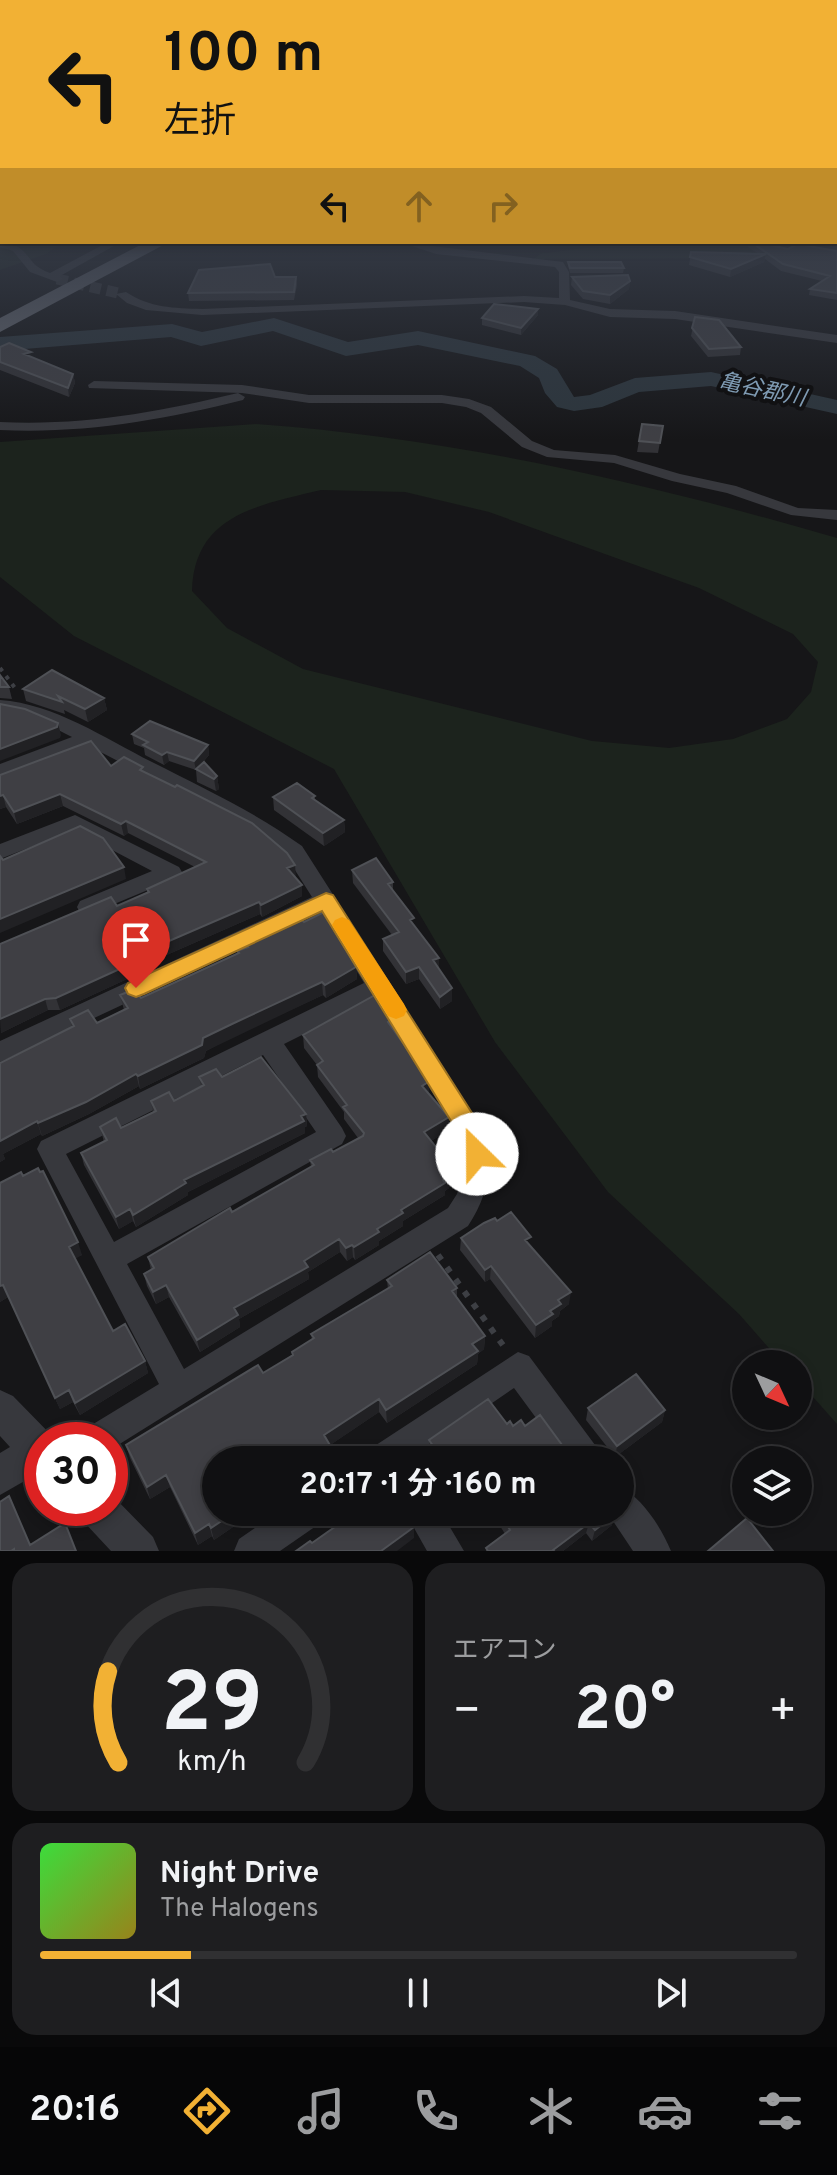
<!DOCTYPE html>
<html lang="ja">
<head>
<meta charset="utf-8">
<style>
	body { margin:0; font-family:Overpass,"Noto Sans JP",sans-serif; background:#1e1e20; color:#f1f3f6; height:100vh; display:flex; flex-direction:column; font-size:30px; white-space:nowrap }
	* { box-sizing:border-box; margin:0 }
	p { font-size:26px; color:#9c9d9f }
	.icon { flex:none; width:44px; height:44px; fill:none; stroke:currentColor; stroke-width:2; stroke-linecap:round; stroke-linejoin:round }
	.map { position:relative; height:1551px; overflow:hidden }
	.panel { display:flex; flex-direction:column; gap:12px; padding:12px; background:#09090a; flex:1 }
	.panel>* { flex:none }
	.guide { position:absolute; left:0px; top:0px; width:838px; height:244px; box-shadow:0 4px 12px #0003,0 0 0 2px #303032; background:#f2b134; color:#111; overflow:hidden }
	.needle { width:52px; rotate:134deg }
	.tools { position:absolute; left:732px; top:1350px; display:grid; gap:16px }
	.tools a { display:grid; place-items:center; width:80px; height:80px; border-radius:50%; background:#101012; box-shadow:0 4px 12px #0003,0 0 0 2px #303032; font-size:40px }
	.speed { position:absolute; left:24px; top:1422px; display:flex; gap:16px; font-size:40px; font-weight:700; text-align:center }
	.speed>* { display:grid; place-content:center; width:104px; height:104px; border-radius:50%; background:#101012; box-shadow:0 4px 12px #0003,0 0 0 2px #303032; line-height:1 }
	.speed .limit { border:12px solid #d22; background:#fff; color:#111 }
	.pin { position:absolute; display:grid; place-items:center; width:68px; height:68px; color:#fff; margin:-82px -34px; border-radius:50% 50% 50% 0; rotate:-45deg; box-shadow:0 0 8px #0007 }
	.pin .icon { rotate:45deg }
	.me { position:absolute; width:88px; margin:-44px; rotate:337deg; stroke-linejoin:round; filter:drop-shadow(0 0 6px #0008) }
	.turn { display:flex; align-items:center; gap:28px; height:168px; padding:0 32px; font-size:36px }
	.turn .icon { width:104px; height:104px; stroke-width:2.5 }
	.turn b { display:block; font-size:56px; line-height:68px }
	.lanes { display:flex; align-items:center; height:76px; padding:0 32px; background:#0003; justify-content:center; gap:40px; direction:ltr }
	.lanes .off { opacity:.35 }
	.big { font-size:60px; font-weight:700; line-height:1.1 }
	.panel .card { flex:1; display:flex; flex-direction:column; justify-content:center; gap:12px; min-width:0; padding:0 28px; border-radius:24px; background:#1e1e20 }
	.panel .dial { align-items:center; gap:0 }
	.dial svg { height:208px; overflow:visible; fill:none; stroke:#303032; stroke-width:7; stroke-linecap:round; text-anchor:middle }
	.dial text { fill:#f1f3f6; stroke:none }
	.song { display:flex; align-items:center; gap:24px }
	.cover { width:96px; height:96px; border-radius:12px; background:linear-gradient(135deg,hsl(120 70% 55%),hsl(50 70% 35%)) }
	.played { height:8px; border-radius:4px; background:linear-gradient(90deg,#f2b134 20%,#303032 20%) }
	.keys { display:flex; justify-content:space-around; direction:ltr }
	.heat { display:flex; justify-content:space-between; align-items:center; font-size:44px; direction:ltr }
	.panel .tiles { flex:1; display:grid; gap:12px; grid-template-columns:1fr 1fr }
	.card:last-child { grid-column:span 2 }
	.trip { position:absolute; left:202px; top:1446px; width:432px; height:80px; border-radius:40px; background:#101012; box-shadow:0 4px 12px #0003,0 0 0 2px #303032; font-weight:700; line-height:80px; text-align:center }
	.menu { display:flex; height:128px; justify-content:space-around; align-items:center; background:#060607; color:#9c9d9f }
	.menu .icon { width:56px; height:56px }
	.menu .active { color:#f2b134 }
	.menu b { font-size:36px; color:#f1f3f6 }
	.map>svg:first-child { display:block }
	.green { fill:#1c231d; fill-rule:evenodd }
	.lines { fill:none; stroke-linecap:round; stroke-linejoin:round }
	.river { fill:#2c353c; fill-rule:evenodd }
	.minor-tunnel { stroke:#333438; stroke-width:11; stroke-dasharray:11 6; stroke-linecap:butt }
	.path-far1 { stroke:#3d3f44; stroke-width:4; stroke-dasharray:4 6; stroke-linecap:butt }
	.path { stroke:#3d3f44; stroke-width:6; stroke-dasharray:6 9; stroke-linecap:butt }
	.minor { fill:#37383d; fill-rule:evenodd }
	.tertiary { fill:#37383d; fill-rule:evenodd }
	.motorway { fill:#63666e; fill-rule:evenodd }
	.wall { fill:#323236 }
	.shaded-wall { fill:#212124 }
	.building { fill:#3f3f44; stroke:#4f5156; stroke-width:2 }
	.route { fill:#f2b134; stroke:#9d7322; stroke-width:2 }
	.slow { fill:#f59e0b }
	.labels { text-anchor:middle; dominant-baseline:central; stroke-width:8; stroke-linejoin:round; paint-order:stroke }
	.far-water-label { font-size:22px; font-style:italic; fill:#7f9bb3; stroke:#111113 }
</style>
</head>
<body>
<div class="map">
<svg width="837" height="1551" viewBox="0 0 837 1551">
	<rect width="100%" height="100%" fill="#161618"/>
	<path class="green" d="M0,223L2,242H63L46,254L0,270Z
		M629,242L837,247V265L825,258L534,259L540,254Z
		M256,424C453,438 648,483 837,538V1424L798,1380V1364H783L739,1314L608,1192L495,1042L334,769L74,636L0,577V442ZM321,490L405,492L489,512L699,588L793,634L818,662L811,692L787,719L733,739L669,748L592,741L303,669L227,628L192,591C194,514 260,505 321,490Z"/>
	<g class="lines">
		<path class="river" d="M274,318L348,342L418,331L535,356L557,369L574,397L590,395L635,378L711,372L837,400V414L711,386L639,392L602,407L574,411L557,407L545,393L539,378L520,366L418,345L346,356L273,331L201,346L171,337L0,351V337L172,324L202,332Z"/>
		<path class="minor-tunnel" d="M57,279L122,294"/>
		<path class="path-far1" d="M0,668L18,692"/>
		<path class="path" d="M438,1255L505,1348"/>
		<path class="minor" d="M0,241C34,247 23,264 50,273L108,242H121L60,276L63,279L57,282L30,272L13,251L0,247Z
			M400,242L563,262L569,272L570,300L610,309L675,311L837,335V343L675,319L610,317L565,305L524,302L202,315L146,310L127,303L116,294L126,292C150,308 174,308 202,309L524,296L559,298V272L555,267L436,254Z
			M94,381L242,385L309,395H442L469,399L491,407L532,441L554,450L615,455L680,474L736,486L798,508L837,510V520L791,515L727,493L672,481L614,463L547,457L522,447L481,413L466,407L442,403H309L242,393L89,388L88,385Z
			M238,393L245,397L243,400C162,420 83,434 0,430V422C82,426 159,412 238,393Z
			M0,700C55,704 104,738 152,762C203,788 255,812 302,846L479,1123C497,1159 489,1194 468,1226L110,1450V1440H80L85,1429L159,1384L41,1157L37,1149L41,1141L364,983L321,912L0,1062V1041L312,897L286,856L255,832L87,745L0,777V764L72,737C48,725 27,713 0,712ZM374,999L458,1134L462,1176L457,1194L448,1208L184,1369L127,1264L342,1144L346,1136L342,1128L284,1044ZM263,1055L316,1132L114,1242L66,1154Z
			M75,815L179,867L182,872L179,877L88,915L80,913L77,907L80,901L152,871L74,830L0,859V844Z
			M518,1352L529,1356L598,1449L603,1460H567L514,1388L409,1460H365L370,1449Z
			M620,1487C642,1497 662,1529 671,1551H633L607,1512H620Z
			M278,1512H324L319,1524L280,1551H234L239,1539Z
			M405,1512H441L464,1551H427Z"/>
		<path class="tertiary" d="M0,1390L13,1396L56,1440H42V1471L0,1495V1453L10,1447L0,1436Z
			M110,1493L153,1537L159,1551H111L84,1522L78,1508H110Z"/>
		<path class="motorway" d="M146,242H169L0,332V318Z"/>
	</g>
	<path class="wall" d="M748,242H757L788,249L837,251V300L809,295L810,289L822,281L781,271L765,259L764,262L730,277L689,265L691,252L757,253L748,247Z
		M568,262L624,268L623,273H570L568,266Z
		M624,276L630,281L629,289L610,304L583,299L571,285L572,277Z
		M275,277H296L297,285L294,300L189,301L188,293Z
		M538,309V315L521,335L482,325V318Z
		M695,317L741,347L740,355L708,357L691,336Z
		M0,347L73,374L75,383L69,397L0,370Z
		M642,424L663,426L658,453L637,452Z
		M0,675L9,687L12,699L0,698Z
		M23,689L104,698L107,710L88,722L64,710L65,714L26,701Z
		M132,734L208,745L209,755L199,767L217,776L219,789L216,791L197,782L196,770L169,761L164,765L145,755L144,748L134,744Z
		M111,766L144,772L295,865V877L302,896L262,917L260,914L137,968L138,974L60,1010H48L1,1033L0,944L117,906L147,892V889L195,867L128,833L124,836L63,806L17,824L6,807L0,809V775Z
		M315,796V800L344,820L345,832L324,846L274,810L273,797Z
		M352,870L393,882V890L439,969L452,988V1001L440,1009L419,979L406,984L383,951V939L392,935L353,883Z
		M304,922L356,967L357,979L326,998L323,995L234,1036L206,1051L204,1058L140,1089L139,1086L89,1114L42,1136L41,1134L3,1154L5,1159L0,1162V1063L72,1027L70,1019L97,1023L124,1010L120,995L141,998L238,954L237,951L246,947L245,944L278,928L277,923Z
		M392,1027L449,1130L431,1141L452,1167V1180L450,1181L449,1188L445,1191V1195L403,1221V1226L379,1241V1245L355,1260L353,1257L347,1261L340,1252L308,1272L309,1279L239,1319L240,1327L200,1352L169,1297L156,1304L147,1286L144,1274L151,1270L148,1257L232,1212L311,1167L310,1160L333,1152L358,1138L344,1119V1112L318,1077L317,1065L304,1048L303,1035Z
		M199,1077H222L306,1114L307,1126L305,1127V1133L188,1192V1195L136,1227L133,1221L119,1229L84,1165L81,1153L104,1142L100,1127L121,1128L153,1112L151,1101H174L201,1087Z
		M23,1176L82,1255L75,1258L113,1331L145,1361L148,1373L80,1415L73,1402L60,1409L8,1297L0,1302Z
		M497,1221L530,1246L569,1304L560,1311L559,1316L552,1321V1326L535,1338L490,1279L485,1282L460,1250L461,1238Z
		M387,1280L457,1288V1297L485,1336L484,1349L478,1354L477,1364L387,1423L379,1412L330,1445L332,1459L216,1512H255L214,1540L212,1536L198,1545L170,1487L150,1499L130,1458L126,1445L263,1373L292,1355V1352L312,1340L311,1334L388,1289Z
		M588,1408L665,1410L662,1422L615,1457L586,1420Z
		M507,1424L513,1426H525L563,1460H435L429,1451V1440Z
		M494,1512H612V1525L592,1541L586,1533L563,1551H486V1548L505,1534L494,1516Z"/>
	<path class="shaded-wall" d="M766,254L764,262L730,277L731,269Z
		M630,281L629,289L610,304V295Z
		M538,309V315L521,335V328Z
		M73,374L75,383L69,397L68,388Z
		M104,698L107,710L88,722L85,709Z
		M58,723L61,735L60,738L0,761V749Z
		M208,745L209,755L196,770L194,761Z
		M167,752L169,761L164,765L162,755Z
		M217,776L219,789L216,791L214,779Z
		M60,794L63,806L17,824L14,812Z
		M3,795L6,807L0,809V796Z
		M344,820L345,832L324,846L323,833Z
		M126,821L128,833L124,836L121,824Z
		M295,865L296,877L288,880L287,868Z
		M124,867L126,879L0,933V919Z
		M302,885V896L262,917L261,905Z
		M259,902L260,914L137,968L138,974L60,1010L56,998L132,957Z
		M439,958V970L433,960Z
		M356,967L357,979L326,998L325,985Z
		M419,967V979L406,984V972Z
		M322,982L323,995L206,1051L204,1058L140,1089L138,1076L203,1038Z
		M452,988V1001L440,1009V997Z
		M45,999L48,1010L1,1033L0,1019Z
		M136,1074L139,1086L89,1114L42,1136L38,1123Z
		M430,1081L429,1094L422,1086Z
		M306,1114L307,1126L305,1127V1133L188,1192V1195L136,1227L133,1215L184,1180Z
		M449,1117V1130L424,1145V1132Z
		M37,1121L41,1134L3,1154L5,1159L0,1162V1141Z
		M452,1167V1180L450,1181L449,1188L445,1191V1195L403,1221V1226L379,1241V1245L355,1260L354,1247L401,1210L443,1180L446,1171Z
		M130,1209L133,1221L119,1229L116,1217Z
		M339,1239L340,1252L308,1272L309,1279L239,1319L240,1327L200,1352L197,1340L234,1308L304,1261Z
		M78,1242L82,1255L73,1260L69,1247Z
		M352,1245L353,1257L347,1261L346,1248Z
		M491,1266L490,1279L485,1282V1270Z
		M3,1285L8,1297L0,1302V1286Z
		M166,1285L169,1297L156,1304L153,1292Z
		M571,1292L569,1304L560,1311L559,1316L552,1321V1326L535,1338L536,1325L550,1311L558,1300Z
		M485,1336L484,1349L478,1354L477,1364L387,1423L386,1410Z
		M145,1361L148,1373L80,1415L75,1403Z
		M69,1390L73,1402L60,1409L55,1398Z
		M379,1399V1412L326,1448L324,1435Z
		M665,1410L662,1422L615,1457L617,1446Z
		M331,1447L332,1459L331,1460H311Z
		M565,1449L563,1460H550Z
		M166,1475L170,1487L150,1499L147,1487Z
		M235,1512H255L214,1540L211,1528Z
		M614,1515L612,1525L592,1541L595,1530Z
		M589,1523L586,1533L563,1551H553Z
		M209,1524L212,1536L198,1545L195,1533Z
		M414,1527V1538L397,1551H381Z"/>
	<path class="building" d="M751,242H757L788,249L798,244L837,251V293L810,289L830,276L783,264Z
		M691,252L766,254L731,269L690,257Z
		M568,262H621L624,268H570Z
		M270,264L275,277H296L294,292L188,293L199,270Z
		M628,275L630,281L610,295L583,291L572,277Z
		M494,304L538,309L521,328L482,318Z
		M695,317L719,320L741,347L709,349L692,328Z
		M9,343L31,352L24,354L73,374L68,388L0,362V347Z
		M642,424L663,426L660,443L639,441Z
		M52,670L104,698L85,709L58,696L62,702L23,689Z
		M0,675L9,687H0Z
		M0,704L25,709L58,723L57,727L0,749Z
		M150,721L208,745L194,761L167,752L162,755L143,745L148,742L132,734Z
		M91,741L111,766L124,757L143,767L140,770L175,787L177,785L252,823L287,853L295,865L287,868L302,885L261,905L259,902L132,957L135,962L56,998L45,999L0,1019V944L111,897L117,906L149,892L147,889L206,862L126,821L121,824L60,794L14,812L3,795L0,796V775Z
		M204,762L217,776L214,779L196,769Z
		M297,783L315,796L312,798L344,820L323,833L273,797Z
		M80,826L103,838L124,867L0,919V856L3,860Z
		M376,858L393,882L388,884L414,918L410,920L439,958L433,960L452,988L440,997L419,967L406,972L383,939L399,932L352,870Z
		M324,912L356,967L325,985L322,982L232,1024L203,1038L202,1045L138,1076L136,1074L86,1102L38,1123L37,1121L0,1141V1063L74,1026L70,1019L88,1010L97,1023L128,1008L120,995L135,989L141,998L239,953L237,951L248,947L245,944L281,927L277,923L296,914L304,922Z
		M375,995L391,1020L388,1022L430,1081L422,1086L449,1117L424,1132L452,1167L446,1171L450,1175L443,1180L445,1183L401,1210L403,1213L377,1229L379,1232L354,1247L352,1245L346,1248L339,1239L304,1261L308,1267L234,1308L238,1315L197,1340L166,1285L153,1292L144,1274L154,1268L148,1257L230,1208L232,1212L314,1165L310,1160L331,1149L333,1152L363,1136L364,1133L343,1107L347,1105L317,1065L323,1061L303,1035Z
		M261,1057L306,1114L301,1116L304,1121L184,1180L186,1183L133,1215L130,1209L116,1217L81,1153L107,1140L100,1127L116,1118L121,1128L156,1111L151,1101L169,1092L174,1101L204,1085L199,1077L216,1069L222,1077Z
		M38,1168L40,1172L43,1171L78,1242L69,1247L113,1331L125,1324L145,1361L75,1403L69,1390L55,1398L3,1285L0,1286V1183L21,1172L23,1176Z
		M511,1212L531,1237L525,1240L571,1292L558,1300L561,1304L550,1311L553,1314L536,1325L491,1266L485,1270L461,1238L484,1223L495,1218L497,1221Z
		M430,1252L457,1288L452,1291L485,1336L472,1344L478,1351L386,1410L379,1399L324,1435L331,1447L311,1460H216V1512H235L211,1528L209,1524L195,1533L166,1475L147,1487L126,1445L258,1365L263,1373L293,1355L292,1352L314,1338L311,1334L392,1286L387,1280Z
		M636,1374L665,1410L617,1446L588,1408Z
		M488,1399L507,1424L510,1421L513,1426L521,1420L525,1426L540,1415L565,1449L550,1460H443L429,1440Z
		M9,1496L30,1545L65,1523L76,1551H14V1549L11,1551H0V1502Z
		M356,1512H358L359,1515L363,1512H405L414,1527L381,1551H296L310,1541L312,1543Z
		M499,1512H612L614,1515L595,1530L589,1523L553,1550L554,1551H488L486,1548L510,1530Z
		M747,1518L773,1551H708Z"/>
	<linearGradient id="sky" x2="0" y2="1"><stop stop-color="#0c0c0d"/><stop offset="0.51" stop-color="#363c48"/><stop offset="1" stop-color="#363c48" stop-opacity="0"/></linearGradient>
	<rect width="837" height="440" fill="url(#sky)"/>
	<path class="route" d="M326,893L333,895L479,1124L489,1154L486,1161L477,1164L469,1161L459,1134L322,911L144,994L136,997L128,994L125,988L128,983Z"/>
	<path class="slow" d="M342,917L349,920L404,1004L407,1010L404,1016L396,1019L388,1016L332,925L335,920Z"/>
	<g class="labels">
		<g class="far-water-label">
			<text transform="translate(762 391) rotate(12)">亀谷郡川</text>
		</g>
	</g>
</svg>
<div class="tools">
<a><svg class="needle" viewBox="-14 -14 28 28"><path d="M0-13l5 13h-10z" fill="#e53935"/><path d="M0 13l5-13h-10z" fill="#9c9d9f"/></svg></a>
<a><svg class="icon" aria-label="layers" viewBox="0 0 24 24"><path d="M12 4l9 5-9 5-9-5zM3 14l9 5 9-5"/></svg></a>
</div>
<div class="speed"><div class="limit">30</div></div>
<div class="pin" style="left:136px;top:988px;background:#d93025"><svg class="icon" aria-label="arrive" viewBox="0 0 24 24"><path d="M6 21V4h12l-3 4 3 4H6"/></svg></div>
<svg class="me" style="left:477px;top:1154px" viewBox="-20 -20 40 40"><circle r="19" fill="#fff"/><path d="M0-13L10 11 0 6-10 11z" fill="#f2b134"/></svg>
<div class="trip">20:17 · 1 分 · 160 m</div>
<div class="guide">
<div class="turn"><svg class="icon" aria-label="left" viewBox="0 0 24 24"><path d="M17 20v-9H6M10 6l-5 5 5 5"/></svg><div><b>100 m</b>左折</div></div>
<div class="lanes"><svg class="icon" aria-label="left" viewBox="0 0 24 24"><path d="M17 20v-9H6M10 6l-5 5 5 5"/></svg><svg class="icon off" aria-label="ahead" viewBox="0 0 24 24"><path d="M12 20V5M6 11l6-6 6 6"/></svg><svg class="icon off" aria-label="right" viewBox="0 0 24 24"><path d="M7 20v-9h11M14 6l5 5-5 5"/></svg></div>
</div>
</div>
<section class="panel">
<div class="tiles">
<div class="card dial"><svg viewBox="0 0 100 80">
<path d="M14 69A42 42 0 1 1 86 69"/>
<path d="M14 69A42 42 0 0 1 10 34" stroke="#f2b134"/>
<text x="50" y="56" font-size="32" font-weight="700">29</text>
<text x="50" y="72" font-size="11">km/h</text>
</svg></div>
<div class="card"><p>エアコン</p>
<div class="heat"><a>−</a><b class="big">20°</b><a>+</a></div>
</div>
<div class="card">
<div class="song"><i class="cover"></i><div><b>Night Drive</b><p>The Halogens</p></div></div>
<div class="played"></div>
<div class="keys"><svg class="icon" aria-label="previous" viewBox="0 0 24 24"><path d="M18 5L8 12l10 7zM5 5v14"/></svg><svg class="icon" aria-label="pause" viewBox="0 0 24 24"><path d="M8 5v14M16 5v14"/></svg><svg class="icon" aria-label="next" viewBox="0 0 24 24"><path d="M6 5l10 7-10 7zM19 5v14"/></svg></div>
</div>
</div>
</section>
<nav class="menu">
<b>20:16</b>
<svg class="icon active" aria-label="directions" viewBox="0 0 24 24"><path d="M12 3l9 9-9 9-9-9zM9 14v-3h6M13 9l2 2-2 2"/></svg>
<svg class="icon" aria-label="music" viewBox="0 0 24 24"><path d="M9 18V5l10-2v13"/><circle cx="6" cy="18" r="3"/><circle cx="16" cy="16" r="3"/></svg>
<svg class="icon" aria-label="phone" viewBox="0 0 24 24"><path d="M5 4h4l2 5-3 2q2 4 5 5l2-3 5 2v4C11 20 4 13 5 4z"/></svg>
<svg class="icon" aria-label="climate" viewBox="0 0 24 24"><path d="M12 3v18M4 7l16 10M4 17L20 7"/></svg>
<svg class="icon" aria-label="car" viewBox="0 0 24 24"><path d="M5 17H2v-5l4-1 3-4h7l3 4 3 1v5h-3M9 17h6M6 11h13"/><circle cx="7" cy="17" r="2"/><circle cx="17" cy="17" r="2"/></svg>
<svg class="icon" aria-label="filters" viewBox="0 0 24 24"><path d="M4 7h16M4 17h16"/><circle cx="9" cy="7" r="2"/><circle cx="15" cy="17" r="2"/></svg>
</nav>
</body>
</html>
